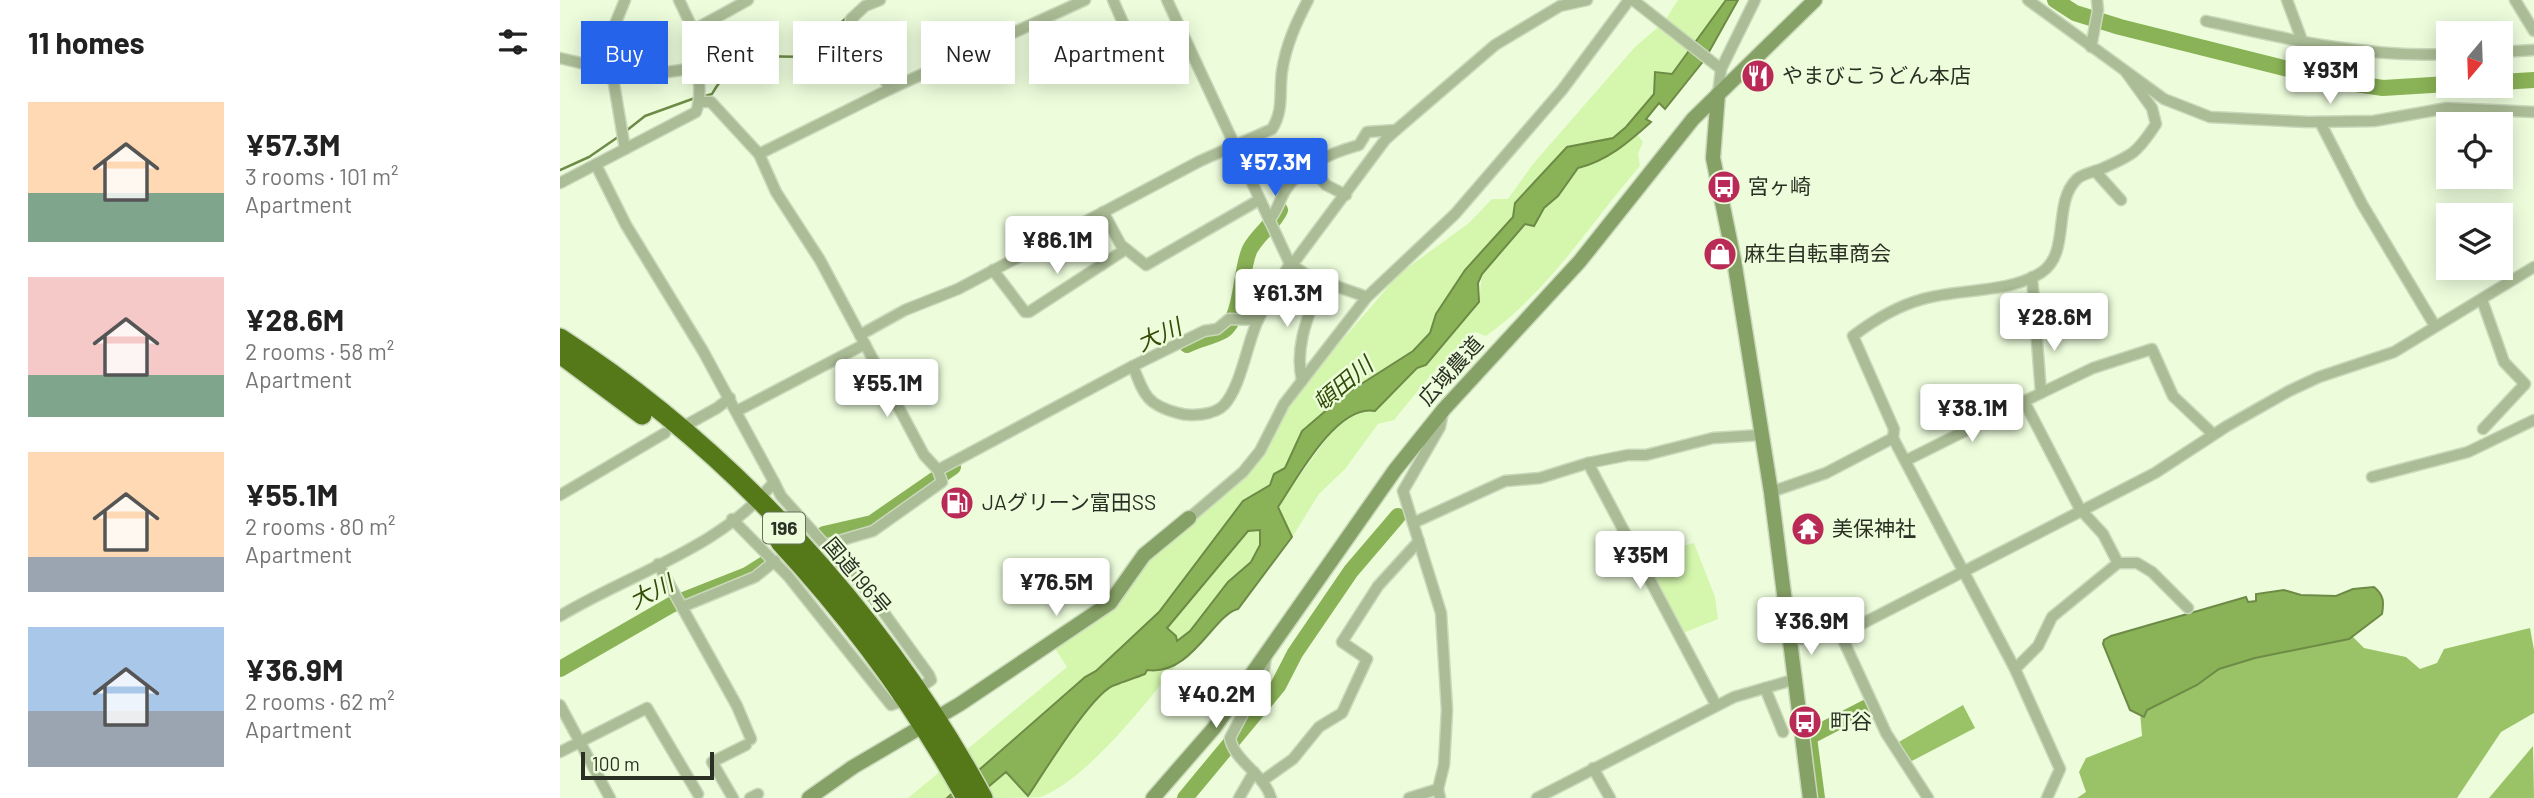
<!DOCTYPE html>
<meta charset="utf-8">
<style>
body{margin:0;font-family:Barlow,"Noto Sans JP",sans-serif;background:#f6f6f6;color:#222;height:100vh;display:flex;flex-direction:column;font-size:26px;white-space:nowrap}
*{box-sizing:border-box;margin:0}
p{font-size:23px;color:#767676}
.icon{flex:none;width:38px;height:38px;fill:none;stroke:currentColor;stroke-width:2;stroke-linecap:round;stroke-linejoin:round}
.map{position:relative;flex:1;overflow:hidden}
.drawer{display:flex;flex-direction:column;background:#fff;width:560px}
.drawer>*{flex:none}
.top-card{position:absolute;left:21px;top:21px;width:665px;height:63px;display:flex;gap:14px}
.needle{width:46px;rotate:199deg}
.fabs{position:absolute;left:1876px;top:21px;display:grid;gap:14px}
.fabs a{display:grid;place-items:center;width:77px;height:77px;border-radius:0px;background:#fff;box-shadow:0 4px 18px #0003;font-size:35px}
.scale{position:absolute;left:21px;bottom:18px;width:133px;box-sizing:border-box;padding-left:7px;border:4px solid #2a3023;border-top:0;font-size:19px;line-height:24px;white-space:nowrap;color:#2a3023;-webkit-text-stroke:5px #edfddc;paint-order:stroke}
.price{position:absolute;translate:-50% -60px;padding:0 16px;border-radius:7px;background:#fff;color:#222;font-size:23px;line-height:46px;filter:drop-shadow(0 2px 4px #0008)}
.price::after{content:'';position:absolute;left:50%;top:42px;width:21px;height:16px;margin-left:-10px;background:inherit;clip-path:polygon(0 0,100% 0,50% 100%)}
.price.on{background:#2563eb;color:#fff}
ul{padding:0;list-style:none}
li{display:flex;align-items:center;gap:21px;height:175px;padding:0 28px}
li span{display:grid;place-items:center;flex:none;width:196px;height:140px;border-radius:0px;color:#555}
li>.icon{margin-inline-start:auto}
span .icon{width:84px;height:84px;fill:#fffc;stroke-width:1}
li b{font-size:30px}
h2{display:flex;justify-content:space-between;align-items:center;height:84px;padding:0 28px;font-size:30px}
.chip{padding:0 24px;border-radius:0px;background:#fff;box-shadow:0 4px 18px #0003;font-size:24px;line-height:63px}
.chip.on{background:#2563eb;color:#fff}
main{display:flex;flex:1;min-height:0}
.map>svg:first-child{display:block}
</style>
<main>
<section class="drawer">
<h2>11 homes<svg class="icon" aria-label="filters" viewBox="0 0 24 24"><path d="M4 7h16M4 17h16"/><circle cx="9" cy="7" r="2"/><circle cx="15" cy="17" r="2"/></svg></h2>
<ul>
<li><span style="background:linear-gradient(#ffd9b3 65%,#7fa58c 0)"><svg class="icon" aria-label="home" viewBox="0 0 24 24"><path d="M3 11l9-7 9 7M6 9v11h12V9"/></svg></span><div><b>¥57.3M</b><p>3 rooms · 101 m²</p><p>Apartment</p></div></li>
<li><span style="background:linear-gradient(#f6c9c9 70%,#7fa58c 0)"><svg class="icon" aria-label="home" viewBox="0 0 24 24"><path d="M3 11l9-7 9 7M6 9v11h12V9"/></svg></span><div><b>¥28.6M</b><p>2 rooms · 58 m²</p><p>Apartment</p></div></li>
<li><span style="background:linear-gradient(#ffd9b3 75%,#9aa5b1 0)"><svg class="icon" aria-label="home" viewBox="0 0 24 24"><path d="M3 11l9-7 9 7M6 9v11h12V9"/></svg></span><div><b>¥55.1M</b><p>2 rooms · 80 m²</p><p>Apartment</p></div></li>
<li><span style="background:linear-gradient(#a9c7e8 60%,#9aa5b1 0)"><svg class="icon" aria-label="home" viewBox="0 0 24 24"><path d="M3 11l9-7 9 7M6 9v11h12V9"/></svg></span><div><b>¥36.9M</b><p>2 rooms · 62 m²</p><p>Apartment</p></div></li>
</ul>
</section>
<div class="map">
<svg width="1974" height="798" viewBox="0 0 1974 798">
<rect width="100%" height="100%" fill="#edfddc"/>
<g fill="#d4f7ad">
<path d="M1118 0H1166L1111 74 1066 127 953 217 905 270 876 314 870 333 853 351 784 395 742 431 725 468 714 474 710 485 683 501 599 612 536 671 525 677 387 798H348L507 667 494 647 588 558 673 488 698 462 727 407 742 387 839 274 909 223 932 199H948L973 164 1075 47 1104 22Z"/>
<path d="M1077 134 1083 142 1078 154 1080 166C1028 226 991 289 926 336L915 332 870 376 834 420 818 424 785 469 759 494 731 539 717 507 772 431 793 413 848 378 857 368 866 365 919 302 922 274 962 227 970 223 974 226 984 208 998 196 1018 168C1040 163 1061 150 1077 134Z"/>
<path d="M701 530 700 545 691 562 668 582 630 632 617 641 616 636 607 629 688 531Z"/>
<path d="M1134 543 1155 597 1158 619 1123 633 1083 557Z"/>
<path d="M622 658C592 696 526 782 480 797 462 798 434 798 415 798L446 772 469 796C483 774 533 691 555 684 565 681 575 678 585 674L587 670H598Z"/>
</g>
<g fill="#9ac367">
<path d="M1784 628 1804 648 1846 657 1860 669 1877 663 1884 649 1970 628 1974 650V713L1941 732 1897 798H1517L1526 792 1519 772 1526 758 1582 736 1579 698 1657 658Z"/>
<path d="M1403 705 1415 728 1348 763 1337 743Z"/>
<path d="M1973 746 1974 798H1929Z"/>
</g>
<g fill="#8ab256" stroke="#6d8b47" stroke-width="2" fill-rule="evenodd">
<path d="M1166 0H1178L1145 59 1105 109 1099 103 1086 119 1091 122C1069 142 1047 161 1018 168L998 196 984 208 974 226 965 224 922 274 918 283 919 302 866 365 857 368 815 411C777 403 736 480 718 507L732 537 678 609C653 615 632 676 587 670L585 674C575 678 565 681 555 685 533 691 483 774 468 796L446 772 415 798H387L525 677 536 671 599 612 683 501 710 485 714 474 725 468 742 431 784 395 853 351 870 333 876 314 905 270 953 217 955 203 1007 147 1053 138 1066 127 1094 94 1095 72 1112 74ZM700 530V545L691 562 668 582 630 631 617 641 616 636 607 628 688 531Z"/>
<path d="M1814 587C1824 595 1824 602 1822 614L1789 639 1695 658 1659 669 1637 685 1587 710 1584 717 1570 710 1543 644 1544 640 1551 636 1686 597 1688 602 1696 601V594L1724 590 1741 595 1776 596 1793 589Z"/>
</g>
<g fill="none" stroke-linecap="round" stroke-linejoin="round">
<g stroke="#6d8b47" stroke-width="2.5">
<path d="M142 97 152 94C175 53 200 56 243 57L306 0"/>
<path d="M66 131 85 116 135 98"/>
<path d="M0 170 29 157 58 137"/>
</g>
<g stroke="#8ab256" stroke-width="16">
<path d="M1495 0 1515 13 1560 27 1776 81 1823 88 1888 84"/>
<path d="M1941 82 1974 80"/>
<path d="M627 345C638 339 653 337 663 331 683 318 680 269 690 249 698 234 713 225 720 210"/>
<path d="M264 534 312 523 393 467"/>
<path d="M0 669 111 605 187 575 206 563"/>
<path d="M625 798 718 686 735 653 791 571 838 516"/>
<path d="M1257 798 1249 737 1305 708"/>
</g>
<defs>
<g id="street">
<path d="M65 0 51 34V66L65 149"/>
<path d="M119 0 136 36"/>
<path d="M320 0 305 6 291 19 330 89"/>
<path d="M553 0 564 25"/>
<path d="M607 0 730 264 750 277 807 297"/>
<path d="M1073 0 1161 69"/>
<path d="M1468 0 1604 99 1650 117 1748 122 1814 121 1887 108 1974 112"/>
<path d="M1727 0 1743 43"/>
<path d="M1955 0 1974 31"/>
<path d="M1646 21C1726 39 1806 58 1888 54"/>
<path d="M1531 47 1538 10 1537 0"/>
<path d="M1941 52 1974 50"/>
<path d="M0 58 38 67 80 63 93 74 136 68"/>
<path d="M1158 94 1161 69 1195 0"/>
<path d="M140 102H151L199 154 216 192 260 260 364 455 378 470 382 482 313 531 265 545 221 496 214 482"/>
<path d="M1760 122 1802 204 1875 326"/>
<path d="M199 154 330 89 525 0"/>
<path d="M750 166 766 185 786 195"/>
<path d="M1535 171 1561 200"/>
<path d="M0 183 136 112C146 85 130 55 139 27L188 0"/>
<path d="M543 212 561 245 586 265 699 200"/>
<path d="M709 220C717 212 719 201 725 191 741 165 771 153 799 145L807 132 836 130"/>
<path d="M732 265 825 140 836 130 935 45 1000 6 1027 0"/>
<path d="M433 270 465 312H469L566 249"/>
<path d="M1922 300 1944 362 1965 384 1923 429"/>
<path d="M300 335 345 310 398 289 640 161 712 129C724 110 719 92 722 71 726 45 736 23 748 0"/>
<path d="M573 366C584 395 587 405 618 413 630 417 655 415 664 405 681 387 687 343 698 320 707 301 719 282 730 264"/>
<path d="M742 381C734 345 749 315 761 282"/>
<path d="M1481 393 1533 368 1592 349 1613 396 1653 434"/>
<path d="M1464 401 1520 509 1543 534 1558 563"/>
<path d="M177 411 305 344"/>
<path d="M119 429 157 408 170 398"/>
<path d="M1347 460 1481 393 1472 277"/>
<path d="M1028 463 1156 705"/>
<path d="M378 470 573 366 644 331 657 329 669 319 698 320"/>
<path d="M1812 477 1908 452 1974 420"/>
<path d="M1211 492 1266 473 1333 438"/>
<path d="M0 495 105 433"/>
<path d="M629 518 683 472 700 451 724 404 807 297 895 214 1002 90 1069 0"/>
<path d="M172 519 228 576 331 705 337 703"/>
<path d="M853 523 945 481 980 478 1028 463 1068 455H1086L1153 438 1202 435"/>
<path d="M265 545 314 599 369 675 371 680 364 685"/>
<path d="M98 564 177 706 191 739"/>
<path d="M122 607 195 577 215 561"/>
<path d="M0 616C71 573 161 548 214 482L143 351 66 225 36 165"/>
<path d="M1280 633 1326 733 1368 798"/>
<path d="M1231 640 1286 632 1595 473 1667 426 1729 391 1759 377 1834 352 1974 267"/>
<path d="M706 657 703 676 670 738C674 761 705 775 711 798"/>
<path d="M1455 669 1478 646 1492 617 1558 563H1577L1592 572 1628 608"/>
<path d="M1205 688 1223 732"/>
<path d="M0 705 50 798"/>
<path d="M0 752 87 708 138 794"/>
<path d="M1033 768 1050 798"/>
<path d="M702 781 733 759 759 727 782 713 807 659 782 642 818 586 859 541"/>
<path d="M173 798 152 762 186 745"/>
<path d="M190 798 198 794"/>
<path d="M679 798 694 772"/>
<path d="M849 798 878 789"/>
<path d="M880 798 878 789 884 765 887 710 881 613 843 491 880 427 883 412"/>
<path d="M977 798 1174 697 1236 679"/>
<path d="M1487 798 1500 769 1455 669 1333 438 1334 429 1293 336C1314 320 1337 306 1363 299 1401 288 1448 294 1482 272 1511 252 1492 203 1517 179 1522 174 1533 172 1541 169 1573 155 1577 153 1596 124L1592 108 1566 72"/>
</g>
<g id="secondary">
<path d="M1158 94 1153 158 1174 260 1211 492 1250 798"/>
<path d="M249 798 293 767 400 704 550 603 584 555 629 518"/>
<path d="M593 798 654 728 835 470 884 409 1020 261 1133 119 1255 0"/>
</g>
<g id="highway">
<path d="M0 338C172 449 326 618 423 798"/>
<path d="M0 354 82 415"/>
<path d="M220 542C292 620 355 705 406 798"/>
</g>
</defs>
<use href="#street" stroke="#cad8bb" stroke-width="13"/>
<use href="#secondary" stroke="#cad8bb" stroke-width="17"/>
<use href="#highway" stroke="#cad8bb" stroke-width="22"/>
<use href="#street" stroke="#abbd96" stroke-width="10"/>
<use href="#secondary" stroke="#86a166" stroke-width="14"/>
<use href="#highway" stroke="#557918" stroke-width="19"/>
</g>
<defs>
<symbol id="restaurant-disc" viewBox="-11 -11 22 22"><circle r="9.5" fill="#ba2a57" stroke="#edfddc"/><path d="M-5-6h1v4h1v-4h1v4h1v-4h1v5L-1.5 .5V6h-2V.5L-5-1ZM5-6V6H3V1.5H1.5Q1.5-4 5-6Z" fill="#fff"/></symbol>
<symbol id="bus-disc" viewBox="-11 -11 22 22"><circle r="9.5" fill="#ba2a57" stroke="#edfddc"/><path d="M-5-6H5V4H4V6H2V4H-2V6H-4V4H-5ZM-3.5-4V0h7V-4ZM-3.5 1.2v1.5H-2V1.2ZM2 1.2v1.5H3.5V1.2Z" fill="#fff"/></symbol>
<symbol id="shop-disc" viewBox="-11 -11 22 22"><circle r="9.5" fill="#ba2a57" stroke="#edfddc"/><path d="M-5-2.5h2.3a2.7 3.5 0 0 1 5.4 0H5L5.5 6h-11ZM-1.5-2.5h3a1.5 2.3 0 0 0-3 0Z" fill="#fff"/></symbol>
<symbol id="fuel-disc" viewBox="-11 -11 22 22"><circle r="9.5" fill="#ba2a57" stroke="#edfddc"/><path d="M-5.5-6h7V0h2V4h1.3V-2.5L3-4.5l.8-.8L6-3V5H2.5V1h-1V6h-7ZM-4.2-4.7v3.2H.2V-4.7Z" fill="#fff"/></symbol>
<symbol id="temple-disc" viewBox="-11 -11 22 22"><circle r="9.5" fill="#ba2a57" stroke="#edfddc"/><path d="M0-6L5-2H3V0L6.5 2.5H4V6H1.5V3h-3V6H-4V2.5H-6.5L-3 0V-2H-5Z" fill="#fff"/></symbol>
</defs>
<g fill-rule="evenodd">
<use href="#restaurant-disc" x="1179" y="57" width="38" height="38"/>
<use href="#bus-disc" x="1145" y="168" width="38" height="38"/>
<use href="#shop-disc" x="1141" y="235" width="38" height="38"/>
<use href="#fuel-disc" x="378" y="484" width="38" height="38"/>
<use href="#temple-disc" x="1229" y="510" width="38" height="38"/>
<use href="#bus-disc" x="1226" y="703" width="38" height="38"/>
</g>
<g text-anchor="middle" stroke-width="5" stroke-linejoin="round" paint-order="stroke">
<rect fill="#edfddc" stroke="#646e5a" stroke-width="2" x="203" y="512.5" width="42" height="31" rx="5"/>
<g font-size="19" font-weight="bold" fill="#2a3023">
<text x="224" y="535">196</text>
</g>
<g font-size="21" fill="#2a3023" stroke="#edfddc" text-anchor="start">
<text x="1222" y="83">やまびこうどん本店</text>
<text x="1188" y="194">宮ヶ崎</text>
<text x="1184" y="261">麻生自転車商会</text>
<text x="422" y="510">JAグリーン富田SS</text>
<text x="1272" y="536">美保神社</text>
<text x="1270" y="729">町谷</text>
</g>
<g font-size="21" fill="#2a3023" stroke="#edfddc">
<text transform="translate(891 371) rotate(-48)" y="7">広域農道</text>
<text transform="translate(297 576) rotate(50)" y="7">国道196号</text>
</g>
<g font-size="23" font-style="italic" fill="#344d09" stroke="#edfddc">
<text transform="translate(599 335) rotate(-24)" y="8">大川</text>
<text transform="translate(783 384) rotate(-40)" y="8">頓田川</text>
<text transform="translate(91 592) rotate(-27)" y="8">大川</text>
</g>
</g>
</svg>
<div class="fabs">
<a><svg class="needle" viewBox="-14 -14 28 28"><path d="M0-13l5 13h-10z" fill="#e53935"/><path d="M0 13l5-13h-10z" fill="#767676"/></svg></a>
<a><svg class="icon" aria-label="locate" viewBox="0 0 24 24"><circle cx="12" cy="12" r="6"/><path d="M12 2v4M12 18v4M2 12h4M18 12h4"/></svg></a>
<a><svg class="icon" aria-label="layers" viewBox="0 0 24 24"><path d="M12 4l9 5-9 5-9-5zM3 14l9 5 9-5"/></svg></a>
</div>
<div class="scale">100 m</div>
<b class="price" style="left:1770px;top:106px">¥93M</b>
<b class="price on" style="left:715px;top:198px">¥57.3M</b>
<b class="price" style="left:497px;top:276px">¥86.1M</b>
<b class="price" style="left:727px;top:329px">¥61.3M</b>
<b class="price" style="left:1494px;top:353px">¥28.6M</b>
<b class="price" style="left:327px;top:419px">¥55.1M</b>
<b class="price" style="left:1412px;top:444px">¥38.1M</b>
<b class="price" style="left:1080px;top:591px">¥35M</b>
<b class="price" style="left:496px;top:618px">¥76.5M</b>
<b class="price" style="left:1251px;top:657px">¥36.9M</b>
<b class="price" style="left:656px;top:730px">¥40.2M</b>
<div class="top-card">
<a class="chip on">Buy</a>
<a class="chip">Rent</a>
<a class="chip">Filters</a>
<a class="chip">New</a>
<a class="chip">Apartment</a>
</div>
</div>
</main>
